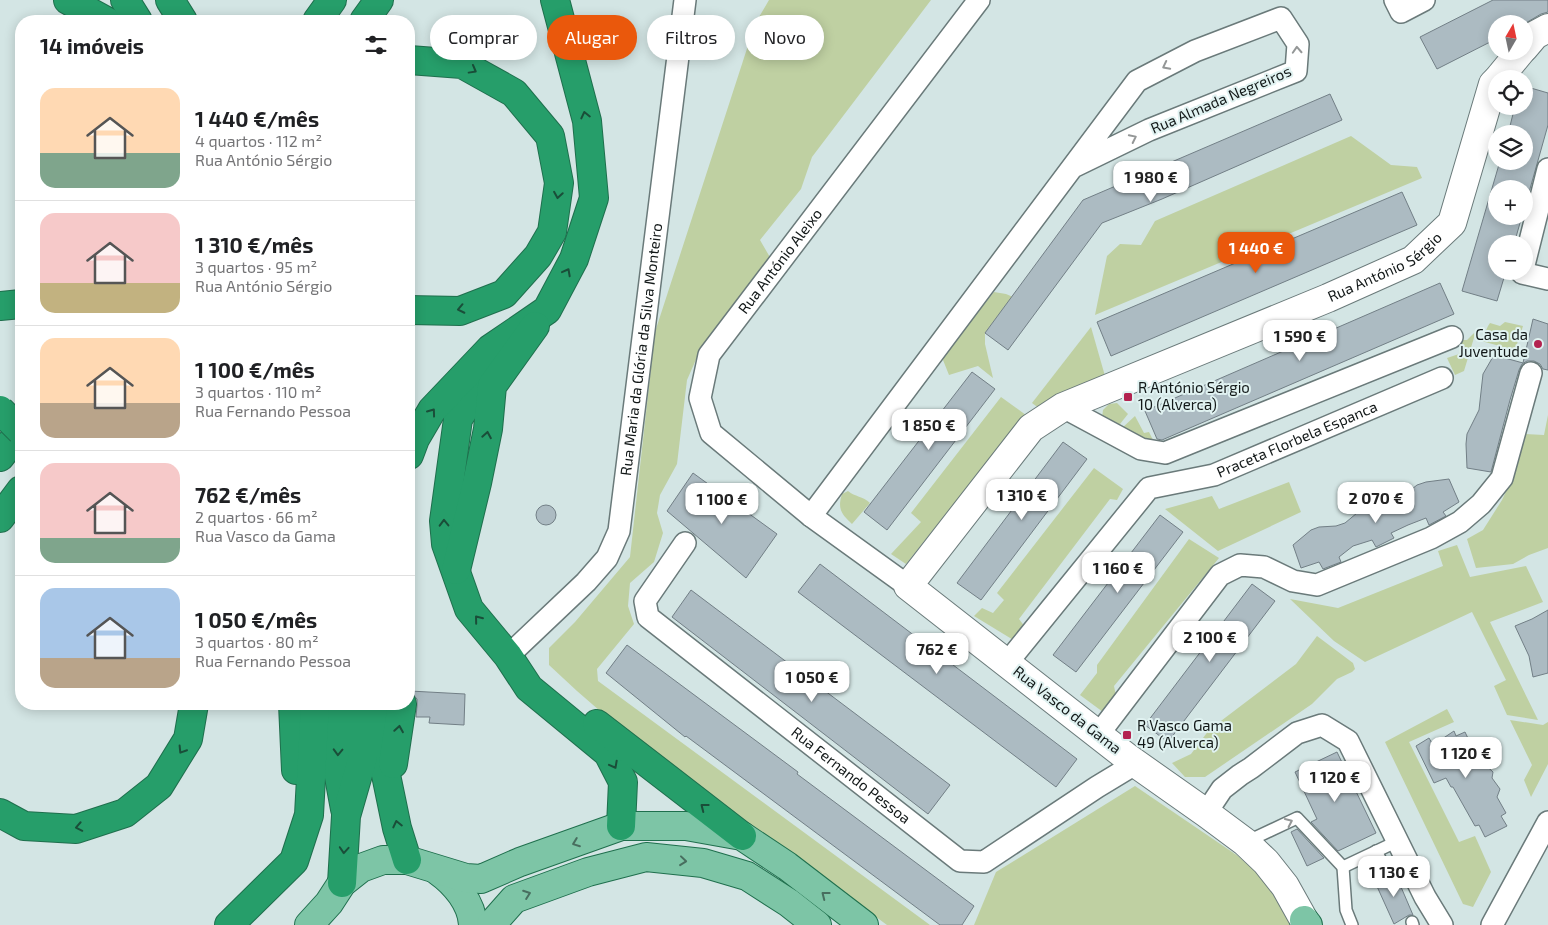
<!DOCTYPE html>
<html lang="pt">
<meta charset="utf-8">
<style>
body{margin:0;font-family:"Exo 2",sans-serif;background:#f6f6f6;color:#202124;height:100vh;display:flex;flex-direction:column;font-size:19px;white-space:nowrap}
*{box-sizing:border-box;margin:0}
p{font-size:16px;color:#757577}
.icon{flex:none;width:28px;height:28px;fill:none;stroke:currentColor;stroke-width:2;stroke-linecap:round;stroke-linejoin:round}
.map{position:relative;flex:1;overflow:hidden}
.side{position:absolute;left:15px;top:15px;width:400px;height:695px;display:flex;flex-direction:column;background:#fff;border-radius:20px;box-shadow:0 2px 12px #0003}
.side>*{flex:none}
.top-card{position:absolute;left:430px;top:15px;width:475px;height:45px;display:flex;gap:10px}
.needle{width:32px;rotate:9deg}
.buttons{position:absolute;left:1488px;top:15px;display:grid;gap:10px}
.buttons a{display:grid;place-items:center;width:45px;height:45px;border-radius:50%;background:#fff;box-shadow:0 2px 12px #0003;font-size:25px}
.price{position:absolute;translate:-50% -42px;padding:0 11px;border-radius:10px;background:#fff;color:#222;font-size:16px;line-height:32px;filter:drop-shadow(0 1px 2px #0008)}
.price::after{content:'';position:absolute;left:50%;top:30px;width:15px;height:11px;margin-left:-8px;background:inherit;clip-path:polygon(0 0,100% 0,50% 100%)}
.price.active{background:#ea580c;color:#fff}
ul{padding:0;list-style:none}
li{display:flex;align-items:center;gap:15px;height:125px;padding:0 25px}
li+li{border-top:1px solid #e0e0e0}
li span{display:grid;place-items:center;flex:none;width:140px;height:100px;border-radius:15px;color:#555}
li>.icon{margin-inline-start:auto}
span .icon{width:60px;height:60px;fill:#fffc;stroke-width:1}
li b{font-size:21px}
h2{display:flex;justify-content:space-between;align-items:center;height:60px;padding:0 25px;font-size:21px}
.chip{padding:0 18px;border-radius:22px;background:#fff;box-shadow:0 2px 12px #0003;font-size:18px;line-height:45px}
.chip.active{background:#ea580c;color:#fff}
.map>svg:first-child{display:block}
</style>
<div class="map">
<svg width="1548" height="925" viewBox="0 0 1548 925">
<rect width="100%" height="100%" fill="#d3e5e4"/>
<g fill="#bfd0a2">
<path d="M769 0H931L812 157 801 189 760 240 771 259 698 355 687 380 677 464 660 495 657 513 663 533 654 562 630 583 628 606 634 624 597 669 598 681 930 925H887L615 724 577 691 549 665V648L575 622 630 557 655 332 755 24Z"/>
<path d="M1351 136 1391 165 1417 167 1422 178 1095 315 1107 256 1120 244 1141 245 1155 221Z"/>
<path d="M994 292 1006 294 1013 297 985 333V344L993 378 978 366 949 375 943 360 945 353Z"/>
<path d="M1505 322 1523 326 1515 350 1481 341 1488 326 1490 323 1500 326Z"/>
<path d="M1091 327 1105 376 1040 409 1032 403Z"/>
<path d="M1476 331 1464 371 1455 375 1447 358 1459 354 1461 340H1467Z"/>
<path d="M1001 397 1030 418 1007 437 906 564 891 554 921 522 911 513Z"/>
<path d="M1117 403 1128 414 1116 429 1102 418 1103 410 1109 404Z"/>
<path d="M1548 415V548L1529 555 1513 564 1476 568 1467 539 1483 530 1502 500 1514 475 1525 434 1544 435Z"/>
<path d="M1135 416 1144 433 1149 432 1154 442 1150 444 1121 429Z"/>
<path d="M1094 468 1123 489 1117 500 1110 499 1019 619 1025 627 1015 641 974 616 982 608 993 613 1004 600 997 593Z"/>
<path d="M1289 482 1301 512 1218 551 1165 509 1212 496 1219 509Z"/>
<path d="M848 491C855 497 863 496 870 503L852 524C842 514 837 510 842 494Z"/>
<path d="M1189 539 1219 558 1114 686 1116 696 1103 712 1080 695 1097 673V665Z"/>
<path d="M1457 545 1470 577 1526 566 1543 602 1490 622 1538 720 1507 715 1494 686 1506 680 1472 612 1365 662 1334 641 1290 599 1338 608 1443 566 1438 551Z"/>
<path d="M1317 636 1353 663 1355 669 1352 672 1337 679 1312 704 1205 777H1185L1172 763 1191 754 1209 730 1296 664Z"/>
<path d="M1447 709 1454 722 1409 742 1459 842 1475 836 1491 872 1473 907 1463 904 1385 742Z"/>
<path d="M1510 720 1543 725 1548 722V764L1531 797 1524 780 1532 765Z"/>
<path d="M1135 786 1238 856 1267 882 1280 901 1290 925H974L996 872Z"/>
</g>
<g fill="#acbbc2" stroke="#727f86">
<path d="M1493 0H1548V12L1541 14 1524 24H1496V39L1437 69 1420 37Z"/>
<path d="M1524 86 1548 93V125L1524 210V189H1496V216H1522L1514 244H1496V271H1506L1497 301 1462 291 1500 161H1524V134H1508L1515 106H1524Z"/>
<path d="M1330 94 1342 120 1162 199 1102 223 1008 350 985 333 1083 200Z"/>
<path d="M1402 192 1417 225 1111 356 1097 322Z"/>
<path d="M1440 283 1454 314 1162 440 1157 439 1145 411Z"/>
<path d="M1533 319 1548 324V370L1543 369 1540 364 1534 361H1527L1522 364 1519 370 1510 400 1491 472 1467 468 1466 444 1467 434 1479 410 1483 374 1494 355 1523 363Z"/>
<path d="M972 372 995 389 887 530 864 512Z"/>
<path d="M1063 442 1087 459 981 600 957 583Z"/>
<path d="M693 473 777 534 746 578 667 511Z"/>
<path d="M1449 479 1459 502 1443 512 1446 516 1429 525 1426 518 1408 525 1391 533 1394 538 1376 547 1372 540 1353 546 1339 557 1341 562 1323 569 1319 562 1301 568 1293 545 1311 530 1319 527 1336 526 1345 523 1363 508 1373 504 1397 501 1417 485 1426 482Z"/>
<circle cx="546" cy="515" r="10"/>
<path d="M1160 515 1183 532 1076 672 1053 655Z"/>
<path d="M820 564 1077 759 1056 787 798 592Z"/>
<path d="M1252 584 1275 601 1168 742 1145 725Z"/>
<path d="M691 590 950 785 928 814 672 617Z"/>
<path d="M1548 610V673L1533 677 1529 656 1515 626 1532 619Z"/>
<path d="M627 645 798 772 797 774 974 906 962 925H940L686 736 685 737 606 673Z"/>
<path d="M410 691 465 694 464 725 429 723 430 717H416L417 706V699Z"/>
<path d="M1454 731 1456 736 1465 732 1474 751 1486 750 1480 760 1493 772 1492 778 1500 789 1497 797 1506 813 1501 816 1507 826 1485 837 1479 825 1475 826 1453 787H1451L1446 778 1434 783 1416 746 1429 738 1433 745Z"/>
<path d="M1337 752 1376 833 1338 851 1311 822 1317 819 1295 772Z"/>
<path d="M1297 829 1324 858 1307 866 1291 832Z"/>
<path d="M1395 873 1413 915H1409L1394 924 1375 882 1383 878 1390 879Z"/>
</g>
<g fill="none" stroke-linecap="round" stroke-linejoin="round">
<defs>
<g id="lane">
<path d="M1246 842 1297 818 1343 867 1398 841"/>
<path d="M1376 851 1387 872"/>
<path d="M1343 867 1346 910 1352 925"/>
<path d="M1412 922 1413 925"/>
</g>
<g id="street">
<path d="M1395 0 1401 12 1424 0"/>
<path d="M1524 265 1548 169"/>
<path d="M1522 271V273L1548 279"/>
<path d="M1063 407 1141 449 1165 453 1452 337"/>
<path d="M811 516 1137 81 1195 51 1281 18 1298 44 1296 71 1149 130 1073 167"/>
<path id="s1" d="M685 543 645 601 648 617 960 861 984 862 1097 787 1135 764"/>
<path id="s2" d="M908 586 811 516 711 433 700 398 709 355 979 0"/>
<path id="s3" d="M508 656 586 582 607 558 619 531 685 0"/>
<path id="s4" d="M1007 663 1149 488 1214 475 1442 378"/>
<path d="M1098 735 1220 575 1240 565 1264 567 1293 581 1317 585 1431 538 1460 522 1481 504 1502 478 1531 373"/>
<path d="M1206 813 1222 789 1240 775 1251 768 1297 733 1322 725 1348 741 1425 897 1442 925"/>
<path d="M1492 925 1548 822"/>
</g>
<g id="secondary">
<path d="M1524 48 1535 35 1548 28"/>
<path d="M1498 79 1521 51"/>
<path id="s5" d="M1304 920 1285 886 1266 862 1245 842 1206 813 1128 758 908 586 1031 428 1063 407 1328 298 1413 260 1452 223 1493 84 1496 81"/>
</g>
<g id="primary">
<path d="M438 871C455 883 472 903 473 925"/>
<path d="M1304 920 1308 925"/>
<path d="M309 925 329 903 342 883 361 868 383 860H407L466 878 481 879 520 862 621 826H686L742 836 787 866 864 925"/>
<path d="M491 925 514 899 588 872 646 857 703 863 747 876 789 903 817 925"/>
</g>
<g id="highway">
<path d="M68 0 106 21"/>
<path d="M125 0 138 21"/>
<path d="M170 0 183 21"/>
<path d="M317 21 332 0"/>
<path d="M364 21 379 0"/>
<path d="M409 60 462 64 514 93 550 136 559 183 552 232 538 256 504 294 460 311 409 310"/>
<path d="M0 306 21 304"/>
<path d="M492 386 474 394 458 419 444 521 446 544 469 609 508 656 529 688 608 753 623 782 621 826"/>
<path d="M409 455 415 439 432 410 490 349 547 310 574 259 594 198 587 121 555 0"/>
<path d="M0 457 21 430"/>
<path d="M0 518 21 490"/>
<path d="M456 570 477 483 488 429 492 386 535 326"/>
<path d="M293 704 296 770"/>
<path d="M340 704 337 766 345 809"/>
<path d="M380 714 379 741 397 828 407 860"/>
<path d="M597 724 742 836"/>
<path d="M393 764 402 704"/>
<path d="M0 813 24 826 76 829 125 813 159 786 188 739 194 704"/>
<path d="M342 883 346 816 363 757V704"/>
<path d="M229 925 294 861 309 815 315 704"/>
</g>
</defs>
<use href="#lane" stroke="#6a7a7a" stroke-width="14"/>
<use href="#street" stroke="#6a7a7a" stroke-width="24"/>
<use href="#secondary" stroke="#6a7a7a" stroke-width="30"/>
<use href="#primary" stroke="#1f6f4d" stroke-width="30"/>
<use href="#highway" stroke="#1f6f4d" stroke-width="30"/>
<use href="#lane" stroke="#fff" stroke-width="11"/>
<use href="#street" stroke="#fff" stroke-width="21"/>
<use href="#secondary" stroke="#fff" stroke-width="28"/>
<use href="#primary" stroke="#7dc5a6" stroke-width="28"/>
<use href="#highway" stroke="#269e6a" stroke-width="28"/>
<defs>
<path id="highway-bridge" d="M0 410 21 431"/>
</defs>
<use href="#highway-bridge" stroke="#1f6f4d" stroke-width="30" stroke-linecap="butt"/>
<use href="#highway-bridge" stroke="#269e6a" stroke-width="28"/>
</g>
<defs><path id="oneway-chevron" d="M-2-3.5L2.5 0L-2 3.5" fill="none" stroke-width="1.6" stroke-linecap="round" stroke-linejoin="round" transform="scale(1.25)"/></defs>
<g stroke="#949797">
<use href="#oneway-chevron" transform="translate(1297 50) rotate(-93)"/>
<use href="#oneway-chevron" transform="translate(1166 66) rotate(153)"/>
<use href="#oneway-chevron" transform="translate(1133 138) rotate(-26)"/>
<use href="#oneway-chevron" transform="translate(1289 822) rotate(-25)"/>
</g>
<g stroke="#1a4e39">
<use href="#oneway-chevron" transform="translate(473 70) rotate(29)"/>
<use href="#oneway-chevron" transform="translate(585 115) rotate(-103)"/>
<use href="#oneway-chevron" transform="translate(558 195) rotate(99)"/>
<use href="#oneway-chevron" transform="translate(567 272) rotate(-62)"/>
<use href="#oneway-chevron" transform="translate(461 309) rotate(168)"/>
<use href="#oneway-chevron" transform="translate(432 412) rotate(-54)"/>
<use href="#oneway-chevron" transform="translate(487 435) rotate(-80)"/>
<use href="#oneway-chevron" transform="translate(444 523) rotate(-91)"/>
<use href="#oneway-chevron" transform="translate(478 619) rotate(-129)"/>
<use href="#oneway-chevron" transform="translate(399 729) rotate(-81)"/>
<use href="#oneway-chevron" transform="translate(182 750) rotate(122)"/>
<use href="#oneway-chevron" transform="translate(338 752) rotate(92)"/>
<use href="#oneway-chevron" transform="translate(614 765) rotate(62)"/>
<use href="#oneway-chevron" transform="translate(704 807) rotate(-142)"/>
<use href="#oneway-chevron" transform="translate(397 824) rotate(-103)"/>
<use href="#oneway-chevron" transform="translate(79 827) rotate(169)"/>
<use href="#oneway-chevron" transform="translate(344 850) rotate(94)"/>
</g>
<g stroke="#486e5f">
<use href="#oneway-chevron" transform="translate(576 843) rotate(159)"/>
<use href="#oneway-chevron" transform="translate(683 861) rotate(6)"/>
<use href="#oneway-chevron" transform="translate(527 894) rotate(-20)"/>
<use href="#oneway-chevron" transform="translate(825 895) rotate(-142)"/>
</g>
<g fill="#b32350" stroke="#e0f2f1" stroke-width="2">
<circle cx="1538" cy="344" r="5"/>
<rect x="1123" y="392" width="10" height="10" rx="2.5"/>
<rect x="1122" y="730" width="10" height="10" rx="2.5"/>
</g>
<g text-anchor="middle" stroke-width="4" stroke-linejoin="round" paint-order="stroke">
<g font-size="15" fill="#121818" stroke="#e0f2f1">
<text transform="translate(1221 100) rotate(-23)" y="5">Rua Almada Negreiros</text>
<text dy="5" stroke="none"><textPath href="#s2" startOffset="448">Rua António Aleixo</textPath></text>
<text dy="5" stroke="none"><textPath href="#s5" startOffset="1112">Rua António Sérgio</textPath></text>
<text dy="5" stroke="none"><textPath href="#s3" startOffset="352">Rua Maria da Glória da Silva Monteiro</textPath></text>
<text dy="5" stroke="none"><textPath href="#s4" startOffset="382">Praceta Florbela Espanca</textPath></text>
<text transform="translate(1067 710) rotate(38)" y="5">Rua Vasco da Gama</text>
<text dy="5" stroke="none"><textPath href="#s1" startOffset="344">Rua Fernando Pessoa</textPath></text>
</g>
<g font-size="15" fill="#121818" stroke="#e0f2f1" text-anchor="start">
<text x="1528" y="340" text-anchor="end">Casa da<tspan x="1528" dy="17">Juventude</tspan></text>
<text x="1138" y="393">R António Sérgio<tspan x="1138" dy="17">10 (Alverca)</tspan></text>
<text x="1137" y="731">R Vasco Gama<tspan x="1137" dy="17">49 (Alverca)</tspan></text>
</g>
</g>
</svg>
<div class="buttons">
<a><svg class="needle" viewBox="-14 -14 28 28"><path d="M0-13l5 13h-10z" fill="#e53935"/><path d="M0 13l5-13h-10z" fill="#757577"/></svg></a>
<a><svg class="icon" aria-label="locate" viewBox="0 0 24 24"><circle cx="12" cy="12" r="6"/><path d="M12 2v4M12 18v4M2 12h4M18 12h4"/></svg></a>
<a><svg class="icon" aria-label="layers" viewBox="0 0 24 24"><path d="M12 4l9 5-9 5-9-5zM3 14l9 5 9-5"/></svg></a>
<a>+</a>
<a>−</a>
</div>
<b class="price" style="left:1151px;top:203px">1 980 €</b>
<b class="price active" style="left:1256px;top:274px">1 440 €</b>
<b class="price" style="left:1300px;top:362px">1 590 €</b>
<b class="price" style="left:929px;top:451px">1 850 €</b>
<b class="price" style="left:1022px;top:521px">1 310 €</b>
<b class="price" style="left:1376px;top:524px">2 070 €</b>
<b class="price" style="left:722px;top:525px">1 100 €</b>
<b class="price" style="left:1118px;top:594px">1 160 €</b>
<b class="price" style="left:1210px;top:663px">2 100 €</b>
<b class="price" style="left:937px;top:675px">762 €</b>
<b class="price" style="left:812px;top:703px">1 050 €</b>
<b class="price" style="left:1466px;top:779px">1 120 €</b>
<b class="price" style="left:1335px;top:803px">1 120 €</b>
<b class="price" style="left:1394px;top:898px">1 130 €</b>
<div class="top-card">
<a class="chip">Comprar</a>
<a class="chip active">Alugar</a>
<a class="chip">Filtros</a>
<a class="chip">Novo</a>
</div>
<section class="side">
<h2>14 imóveis<svg class="icon" aria-label="filters" viewBox="0 0 24 24"><path d="M4 7h16M4 17h16"/><circle cx="9" cy="7" r="2"/><circle cx="15" cy="17" r="2"/></svg></h2>
<ul>
<li><span style="background:linear-gradient(#ffd9b3 65%,#7fa58c 0)"><svg class="icon" aria-label="home" viewBox="0 0 24 24"><path d="M3 11l9-7 9 7M6 9v11h12V9"/></svg></span><div><b>1 440 €/mês</b><p>4 quartos · 112 m²</p><p>Rua António Sérgio</p></div></li>
<li><span style="background:linear-gradient(#f6c9c9 70%,#c2b280 0)"><svg class="icon" aria-label="home" viewBox="0 0 24 24"><path d="M3 11l9-7 9 7M6 9v11h12V9"/></svg></span><div><b>1 310 €/mês</b><p>3 quartos · 95 m²</p><p>Rua António Sérgio</p></div></li>
<li><span style="background:linear-gradient(#ffd9b3 65%,#b9a48a 0)"><svg class="icon" aria-label="home" viewBox="0 0 24 24"><path d="M3 11l9-7 9 7M6 9v11h12V9"/></svg></span><div><b>1 100 €/mês</b><p>3 quartos · 110 m²</p><p>Rua Fernando Pessoa</p></div></li>
<li><span style="background:linear-gradient(#f6c9c9 75%,#7fa58c 0)"><svg class="icon" aria-label="home" viewBox="0 0 24 24"><path d="M3 11l9-7 9 7M6 9v11h12V9"/></svg></span><div><b>762 €/mês</b><p>2 quartos · 66 m²</p><p>Rua Vasco da Gama</p></div></li>
<li><span style="background:linear-gradient(#a9c7e8 70%,#b9a48a 0)"><svg class="icon" aria-label="home" viewBox="0 0 24 24"><path d="M3 11l9-7 9 7M6 9v11h12V9"/></svg></span><div><b>1 050 €/mês</b><p>3 quartos · 80 m²</p><p>Rua Fernando Pessoa</p></div></li>
</ul>
</section>
</div>
